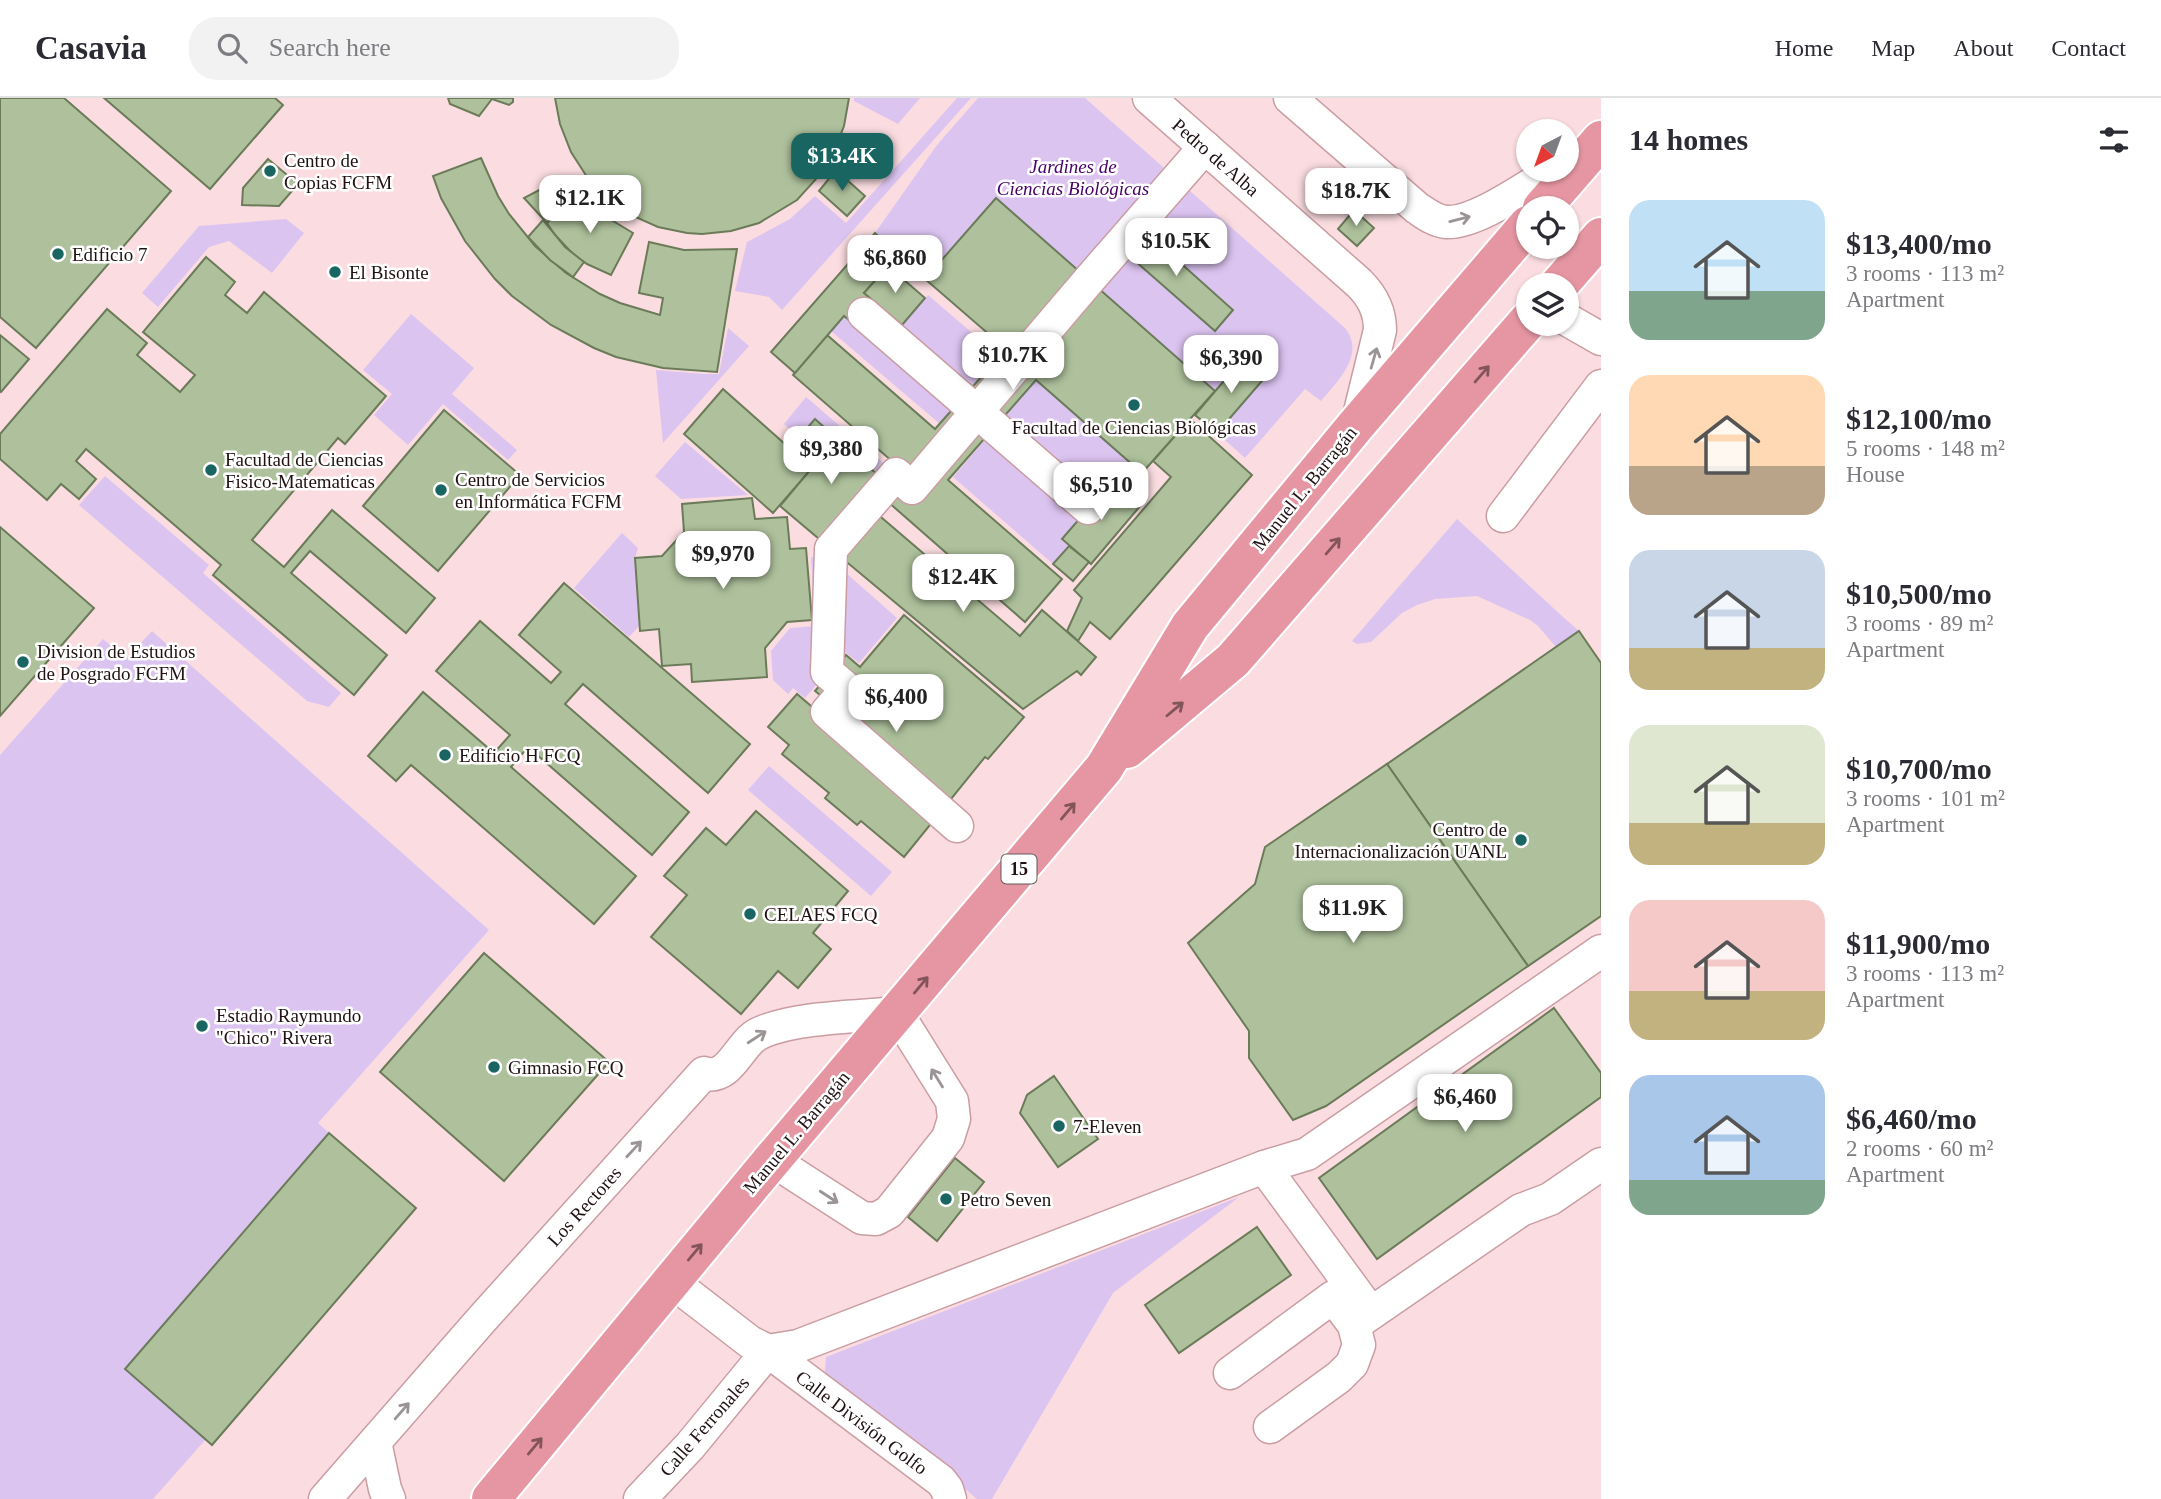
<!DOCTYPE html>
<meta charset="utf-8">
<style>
body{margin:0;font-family:Georgia,serif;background:#f2f2f3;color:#2b2b33;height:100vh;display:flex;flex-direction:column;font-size:26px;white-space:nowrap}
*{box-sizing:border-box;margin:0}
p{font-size:23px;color:#7c7c81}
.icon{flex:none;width:38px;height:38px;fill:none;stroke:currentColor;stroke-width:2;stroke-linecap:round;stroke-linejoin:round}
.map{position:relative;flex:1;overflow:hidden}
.sheet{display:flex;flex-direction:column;background:#fff;width:560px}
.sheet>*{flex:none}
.needle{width:46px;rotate:221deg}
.buttons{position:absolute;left:1516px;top:21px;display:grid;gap:14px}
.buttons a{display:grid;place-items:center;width:63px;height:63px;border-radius:50%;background:#fff;box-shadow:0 2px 5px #0004;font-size:35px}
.price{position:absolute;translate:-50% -60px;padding:0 16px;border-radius:14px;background:#fff;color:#222;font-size:23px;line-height:46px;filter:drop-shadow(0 2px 4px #0008)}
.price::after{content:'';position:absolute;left:50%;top:42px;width:21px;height:16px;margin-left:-10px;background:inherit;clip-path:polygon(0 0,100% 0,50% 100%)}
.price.active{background:#186561;color:#fff}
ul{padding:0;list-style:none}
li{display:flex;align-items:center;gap:21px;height:175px;padding:0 28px}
li span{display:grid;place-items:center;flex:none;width:196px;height:140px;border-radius:21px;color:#555}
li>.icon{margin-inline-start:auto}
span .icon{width:84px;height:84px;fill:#fffc;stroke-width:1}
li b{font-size:30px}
h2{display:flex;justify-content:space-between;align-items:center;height:84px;padding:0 28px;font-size:30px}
header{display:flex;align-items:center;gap:42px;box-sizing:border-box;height:98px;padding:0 35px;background:#fff;border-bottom:2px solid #e1e1e2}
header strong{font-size:33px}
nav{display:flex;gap:38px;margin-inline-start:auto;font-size:24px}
.search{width:490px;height:63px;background:#f2f2f3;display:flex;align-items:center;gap:18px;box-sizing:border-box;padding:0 24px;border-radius:28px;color:#7c7c81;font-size:26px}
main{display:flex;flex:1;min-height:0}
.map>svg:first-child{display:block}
</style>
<header>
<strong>Casavia</strong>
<div class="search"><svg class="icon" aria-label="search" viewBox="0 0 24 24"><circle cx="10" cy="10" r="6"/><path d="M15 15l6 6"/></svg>Search here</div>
<nav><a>Home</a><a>Map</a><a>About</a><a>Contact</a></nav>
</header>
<main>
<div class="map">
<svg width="1601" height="1401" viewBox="0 0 1601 1401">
<rect width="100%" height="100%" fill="#fbdde1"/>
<g fill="#dcc4f1" fill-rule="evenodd">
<path d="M854 0H920L898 26 854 3Z"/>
<path d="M957 0H971L782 212 769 199 735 193 747 144 790 121 815 98 846 125Z"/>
<path d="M978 0H1085L1345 230C1366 256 1338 283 1321 303L1305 291 1245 360 1217 335 1267 277 1245 258 1215 293 997 100 930 175 899 156 875 135 937 47ZM1138 127 1233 211 1215 233Z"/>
<path d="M286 121 304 135 272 175 229 143 209 149 158 209 142 195 199 128Z"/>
<path d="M928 197 999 258 940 326 831 233 844 218 854 227 875 204 902 227Z"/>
<path d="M411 216 474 270 452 296 517 352 508 362 443 306 408 347 374 317 392 296 363 272Z"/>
<path d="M728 230 749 248 663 345 656 272 705 276H719Z"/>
<path d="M1037 281 1130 362 1062 441 1069 448 1053 466 953 379Z"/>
<path d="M806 299 896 376 888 386 799 340 784 326Z"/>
<path d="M685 344 748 397 681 401 655 378Z"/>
<path d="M105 378 209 467 203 475 341 595 329 609 307 603 79 407Z"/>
<path d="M1457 421 1562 518 1579 533 1556 549 1538 528 1530 522 1477 498 1435 501 1417 507 1402 515 1371 544 1357 546 1352 543Z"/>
<path d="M622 435 638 450 635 460 639 528 629 539 574 490Z"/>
<path d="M811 459 837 467 897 520 859 565 845 554 805 600 793 590 788 596 773 582 771 553 790 530 816 528Z"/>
<path d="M152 533 489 832 318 1025 412 1108 153 1401H0V657L103 541 126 561Z"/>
<path d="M769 668 892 774 871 798 748 692Z"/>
<path d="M1239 1099 1113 1195 992 1401H977L825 1274 826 1259Z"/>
</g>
<g fill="#aec19c" stroke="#6b7b59" stroke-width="2">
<path d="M0 0H64L171 93 36 250 0 219Z"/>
<path d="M104 0H275L283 7 210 91Z"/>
<path d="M448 0H513V4L509 7 492 1 479 18 450 6Z"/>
<path d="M555 0H849L844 28 833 56 817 80 797 102 759 125 731 133 702 136 687 135 658 129 631 117 607 100 587 79 571 54 560 26Z"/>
<path d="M481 60 498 98 509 116 535 148 566 175 600 196 620 205 660 217 663 200 639 195 649 144 684 152 737 151 717 274 663 270 616 259 594 250 551 227 512 198 495 181 465 143 441 100 433 78Z"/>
<path d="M268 61 298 86 279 108 242 107 243 90Z"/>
<path d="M836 72 865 98 847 118 819 93Z"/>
<path d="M566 78 579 95 547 125 524 100Z"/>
<path d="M579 95 600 115 633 135 611 177 587 166 575 158 555 137 547 125Z"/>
<path d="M996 100 1215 293 1142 375 1036 282 948 382 1062 481 1025 524 879 396 901 371 793 277 827 237 935 331 1006 251 925 181Z"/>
<path d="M1354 112 1374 130 1357 148 1338 131Z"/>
<path d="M543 122 565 149 584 164 573 179 550 162 528 139Z"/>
<path d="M1138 127 1233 212 1215 233 1118 148Z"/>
<path d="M875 135 899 156 864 195 875 204 855 227 844 218 795 275 771 254Z"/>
<path d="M206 159 235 184 225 197 247 215 264 194 386 298 345 346 338 340 252 442 284 469 332 412 435 500 406 535 310 453 291 475 387 557 354 597 213 477 221 467 86 351 76 363 96 381 79 401 61 386 47 402 0 361V336L107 211 147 245 137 257 180 294 195 277 143 234Z"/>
<path d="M888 168 925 200 902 227 864 195Z"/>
<path d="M0 237 29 261 1 294 0 293Z"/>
<path d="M1245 258 1267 277 1217 335 1195 317Z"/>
<path d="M723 291 812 370 773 415 684 336Z"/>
<path d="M444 312 520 377 438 473 363 408Z"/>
<path d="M815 321 888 386 831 451 780 408 812 370 789 351Z"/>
<path d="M1190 321 1252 377 1110 541 1090 524 1078 543 1067 533 1082 500 1074 492 1171 379 1153 363Z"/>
<path d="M1112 383 1141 407 1091 466 1062 441Z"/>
<path d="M752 400 755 421 787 419 790 451 806 450 812 522 787 524 765 550 767 579 692 584 691 566 662 568 659 531 640 533 635 460 662 458 684 434 682 406Z"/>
<path d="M868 408 1020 538 1042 512 1096 559 1081 577 1077 573 1023 611 831 451Z"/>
<path d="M0 429 94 510 0 618Z"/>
<path d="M1069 448 1089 464 1073 483 1053 466Z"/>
<path d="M564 485 750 646 708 695 583 586 565 606 689 714 652 757 528 649 511 669 636 778 594 826 411 667 396 683 368 658 423 594 494 655 510 637 436 573 480 523 551 585 561 574 519 537Z"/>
<path d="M904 517 1024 619 988 661 985 659 904 759 861 723 857 727 825 700 829 695 782 656 789 647 768 629 797 596 817 613 826 602 815 593 846 557 860 569Z"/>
<path d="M1579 533 1601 565V818L1528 868 1387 666Z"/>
<path d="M1387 666 1528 868 1326 1008 1293 1022 1249 960V933L1188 845 1255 786 1265 749Z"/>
<path d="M756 713 848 793 813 835 831 851 798 890 778 873 741 916 651 839 687 797 664 778 706 730 726 747Z"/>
<path d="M484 855 609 964 504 1083 380 974Z"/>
<path d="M1554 910 1601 975V999L1377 1161 1319 1080Z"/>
<path d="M1054 978 1098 1041 1058 1069 1020 1015 1027 997Z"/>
<path d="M329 1035 416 1110 212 1347 125 1271Z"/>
<path d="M955 1060 984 1084 937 1143 908 1119Z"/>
<path d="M1257 1129 1291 1177 1179 1255 1145 1207Z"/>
</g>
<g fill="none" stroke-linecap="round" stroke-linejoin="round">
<defs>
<g id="minor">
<path d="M1149 0 1359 185C1373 199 1380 213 1380 232L1357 326"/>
<path d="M1290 0 1417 110C1426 116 1435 123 1446 124 1476 126 1529 87 1555 72"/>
<path d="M864 216 1088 410"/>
<path d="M1566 221 1601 241"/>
<path d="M1503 418 1601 288"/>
<path d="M957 728 827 614 847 591 827 574 831 451 896 376 912 390 1089 182 1205 49"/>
<path d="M1264 1069 1371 1215"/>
<path d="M671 1183 750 1244 768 1253 941 1383 947 1391 950 1401"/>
<path d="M1354 1227 1521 1112 1550 1101 1601 1066"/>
<path d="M768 1253 798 1248 1264 1069 1307 1056 1601 853"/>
<path d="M1230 1275 1333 1199 1354 1227 1359 1247 1352 1266 1339 1279 1270 1329"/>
<path d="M375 1344 385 1391 389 1401"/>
<path d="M325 1401 483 1220 704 975C729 984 739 946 758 936 792 919 857 919 897 915L952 1003 954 1021 948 1040 889 1114 876 1121 862 1120 772 1062"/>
<path d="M640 1401 690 1348 768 1253"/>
</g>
<g id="highway">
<path d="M1542 110 1601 42"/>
<path d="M1559 187 1601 139"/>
<path d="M1127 651 1233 562 1528 223"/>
<path d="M491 1401 772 1062 1104 670 1190 528 1357 326 1528 127"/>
</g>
</defs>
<use href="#minor" stroke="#ca9da3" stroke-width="35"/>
<use href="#highway" stroke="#fff" stroke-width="42"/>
<use href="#minor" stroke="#fff" stroke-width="32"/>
<use href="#highway" stroke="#e596a2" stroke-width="38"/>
</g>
<defs><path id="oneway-shaft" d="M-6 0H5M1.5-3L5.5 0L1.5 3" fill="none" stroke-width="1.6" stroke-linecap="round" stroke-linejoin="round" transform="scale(1.75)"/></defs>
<g stroke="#9b9495">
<use href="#oneway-shaft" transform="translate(1460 121) rotate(-14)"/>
<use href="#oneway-shaft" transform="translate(1374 260) rotate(-74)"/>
<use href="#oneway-shaft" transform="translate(757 939) rotate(-33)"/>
<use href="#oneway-shaft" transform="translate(937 980) rotate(-122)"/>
<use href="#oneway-shaft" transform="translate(634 1051) rotate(-47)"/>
<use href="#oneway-shaft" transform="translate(829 1099) rotate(33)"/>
<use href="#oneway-shaft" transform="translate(402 1313) rotate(-49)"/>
</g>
<g stroke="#83545a">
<use href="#oneway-shaft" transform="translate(1482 276) rotate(-49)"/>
<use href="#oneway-shaft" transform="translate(1333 448) rotate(-49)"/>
<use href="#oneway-shaft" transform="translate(1175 611) rotate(-40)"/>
<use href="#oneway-shaft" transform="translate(1068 713) rotate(-50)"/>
<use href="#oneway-shaft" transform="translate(921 887) rotate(-50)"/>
<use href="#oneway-shaft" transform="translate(695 1154) rotate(-50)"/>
<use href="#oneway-shaft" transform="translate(535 1348) rotate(-50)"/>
</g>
<g fill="#186561" stroke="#fff" stroke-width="2.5">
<circle cx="270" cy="73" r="7"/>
<circle cx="58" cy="156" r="7"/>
<circle cx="335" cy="174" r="7"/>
<circle cx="1134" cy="307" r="7"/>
<circle cx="211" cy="372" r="7"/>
<circle cx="441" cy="392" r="7"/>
<circle cx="23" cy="564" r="7"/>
<circle cx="445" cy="657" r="7"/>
<circle cx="1521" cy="742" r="7"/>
<circle cx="750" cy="816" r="7"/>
<circle cx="202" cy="928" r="7"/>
<circle cx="494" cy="969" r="7"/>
<circle cx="1059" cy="1028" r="7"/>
<circle cx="946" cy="1101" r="7"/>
</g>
<g text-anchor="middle" stroke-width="5" stroke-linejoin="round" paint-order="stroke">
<rect fill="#fff" stroke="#64585a" stroke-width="2" x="1001.5" y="756.5" width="35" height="29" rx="5"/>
<g font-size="18" font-weight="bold" fill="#211113">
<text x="1019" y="777">15</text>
</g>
<g font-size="19" fill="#211113" stroke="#fff">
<text transform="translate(1216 59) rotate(41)" y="7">Pedro de Alba</text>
<text transform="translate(1304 390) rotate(-51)" y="7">Manuel L. Barragán</text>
<text transform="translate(796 1034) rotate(-50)" y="7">Manuel L. Barragán</text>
<text transform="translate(584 1108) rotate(-48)" y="7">Los Rectores</text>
<text transform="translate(862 1324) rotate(37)" y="7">Calle División Golfo</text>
<text transform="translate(704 1328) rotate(-49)" y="7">Calle Ferronales</text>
</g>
<g font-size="19" fill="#211113" stroke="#fff" text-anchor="start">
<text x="284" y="69">Centro de<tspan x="284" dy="22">Copias FCFM</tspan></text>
<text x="72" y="163">Edificio 7</text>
<text x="349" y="181">El Bisonte</text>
<text x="1134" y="336" text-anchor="middle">Facultad de Ciencias Biológicas</text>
<text x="225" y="368">Facultad de Ciencias<tspan x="225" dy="22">Fisico-Matematicas</tspan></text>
<text x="455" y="388">Centro de Servicios<tspan x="455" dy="22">en Informática FCFM</tspan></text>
<text x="37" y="560">Division de Estudios<tspan x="37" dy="22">de Posgrado FCFM</tspan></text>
<text x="459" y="664">Edificio H FCQ</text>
<text x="1507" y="738" text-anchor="end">Centro de<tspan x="1507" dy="22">Internacionalización UANL</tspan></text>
<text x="764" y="823">CELAES FCQ</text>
<text x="216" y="924">Estadio Raymundo<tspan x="216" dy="22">"Chico" Rivera</tspan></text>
<text x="508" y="976">Gimnasio FCQ</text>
<text x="1073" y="1035">7-Eleven</text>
<text x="960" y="1108">Petro Seven</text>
</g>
<g font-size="19" font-style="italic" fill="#48006b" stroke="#fff">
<text x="1073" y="75">Jardines de<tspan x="1073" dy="22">Ciencias Biológicas</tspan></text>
</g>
</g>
</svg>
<div class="buttons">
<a><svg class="needle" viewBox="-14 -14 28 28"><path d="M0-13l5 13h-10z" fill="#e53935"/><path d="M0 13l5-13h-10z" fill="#7c7c81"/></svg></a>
<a><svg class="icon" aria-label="locate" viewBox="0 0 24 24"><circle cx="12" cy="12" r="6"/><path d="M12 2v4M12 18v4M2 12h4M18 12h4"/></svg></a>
<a><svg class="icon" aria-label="layers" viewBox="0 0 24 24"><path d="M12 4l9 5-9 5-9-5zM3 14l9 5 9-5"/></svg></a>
</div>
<b class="price active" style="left:842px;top:95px">$13.4K</b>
<b class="price" style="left:1356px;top:130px">$18.7K</b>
<b class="price" style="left:590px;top:137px">$12.1K</b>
<b class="price" style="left:1176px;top:180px">$10.5K</b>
<b class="price" style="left:895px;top:197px">$6,860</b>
<b class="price" style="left:1013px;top:294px">$10.7K</b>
<b class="price" style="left:1231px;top:297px">$6,390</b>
<b class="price" style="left:831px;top:388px">$9,380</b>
<b class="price" style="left:1101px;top:424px">$6,510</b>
<b class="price" style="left:723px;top:493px">$9,970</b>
<b class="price" style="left:963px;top:516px">$12.4K</b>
<b class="price" style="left:896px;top:636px">$6,400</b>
<b class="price" style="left:1353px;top:847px">$11.9K</b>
<b class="price" style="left:1465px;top:1036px">$6,460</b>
</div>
<section class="sheet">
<h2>14 homes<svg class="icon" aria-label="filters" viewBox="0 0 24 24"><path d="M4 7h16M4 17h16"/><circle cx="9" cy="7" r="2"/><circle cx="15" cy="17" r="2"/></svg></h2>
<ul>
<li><span style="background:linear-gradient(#bfe0f5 65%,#7fa58c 0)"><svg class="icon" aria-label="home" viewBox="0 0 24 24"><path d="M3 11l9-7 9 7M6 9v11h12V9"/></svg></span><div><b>$13,400/mo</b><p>3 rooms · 113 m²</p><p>Apartment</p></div></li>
<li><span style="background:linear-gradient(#ffd9b3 65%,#b9a48a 0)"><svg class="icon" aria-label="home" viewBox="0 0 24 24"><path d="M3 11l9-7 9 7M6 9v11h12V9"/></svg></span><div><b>$12,100/mo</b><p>5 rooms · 148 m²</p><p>House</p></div></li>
<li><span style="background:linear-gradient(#c9d6e8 70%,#c2b280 0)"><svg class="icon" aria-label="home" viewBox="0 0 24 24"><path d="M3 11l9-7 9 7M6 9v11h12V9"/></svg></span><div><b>$10,500/mo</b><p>3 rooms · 89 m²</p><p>Apartment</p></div></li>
<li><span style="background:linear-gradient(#dfe7d0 70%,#c2b280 0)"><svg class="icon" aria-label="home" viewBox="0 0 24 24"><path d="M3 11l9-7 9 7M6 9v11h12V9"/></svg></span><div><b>$10,700/mo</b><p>3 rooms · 101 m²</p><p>Apartment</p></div></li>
<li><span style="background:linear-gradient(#f6c9c9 65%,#c2b280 0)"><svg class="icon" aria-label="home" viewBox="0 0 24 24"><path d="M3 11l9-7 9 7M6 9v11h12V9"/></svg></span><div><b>$11,900/mo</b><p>3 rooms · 113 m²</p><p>Apartment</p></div></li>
<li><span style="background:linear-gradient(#a9c7e8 75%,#7fa58c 0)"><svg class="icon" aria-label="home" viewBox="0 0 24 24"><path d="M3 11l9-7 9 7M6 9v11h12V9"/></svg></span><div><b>$6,460/mo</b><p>2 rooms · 60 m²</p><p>Apartment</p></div></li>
</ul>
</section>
</main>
